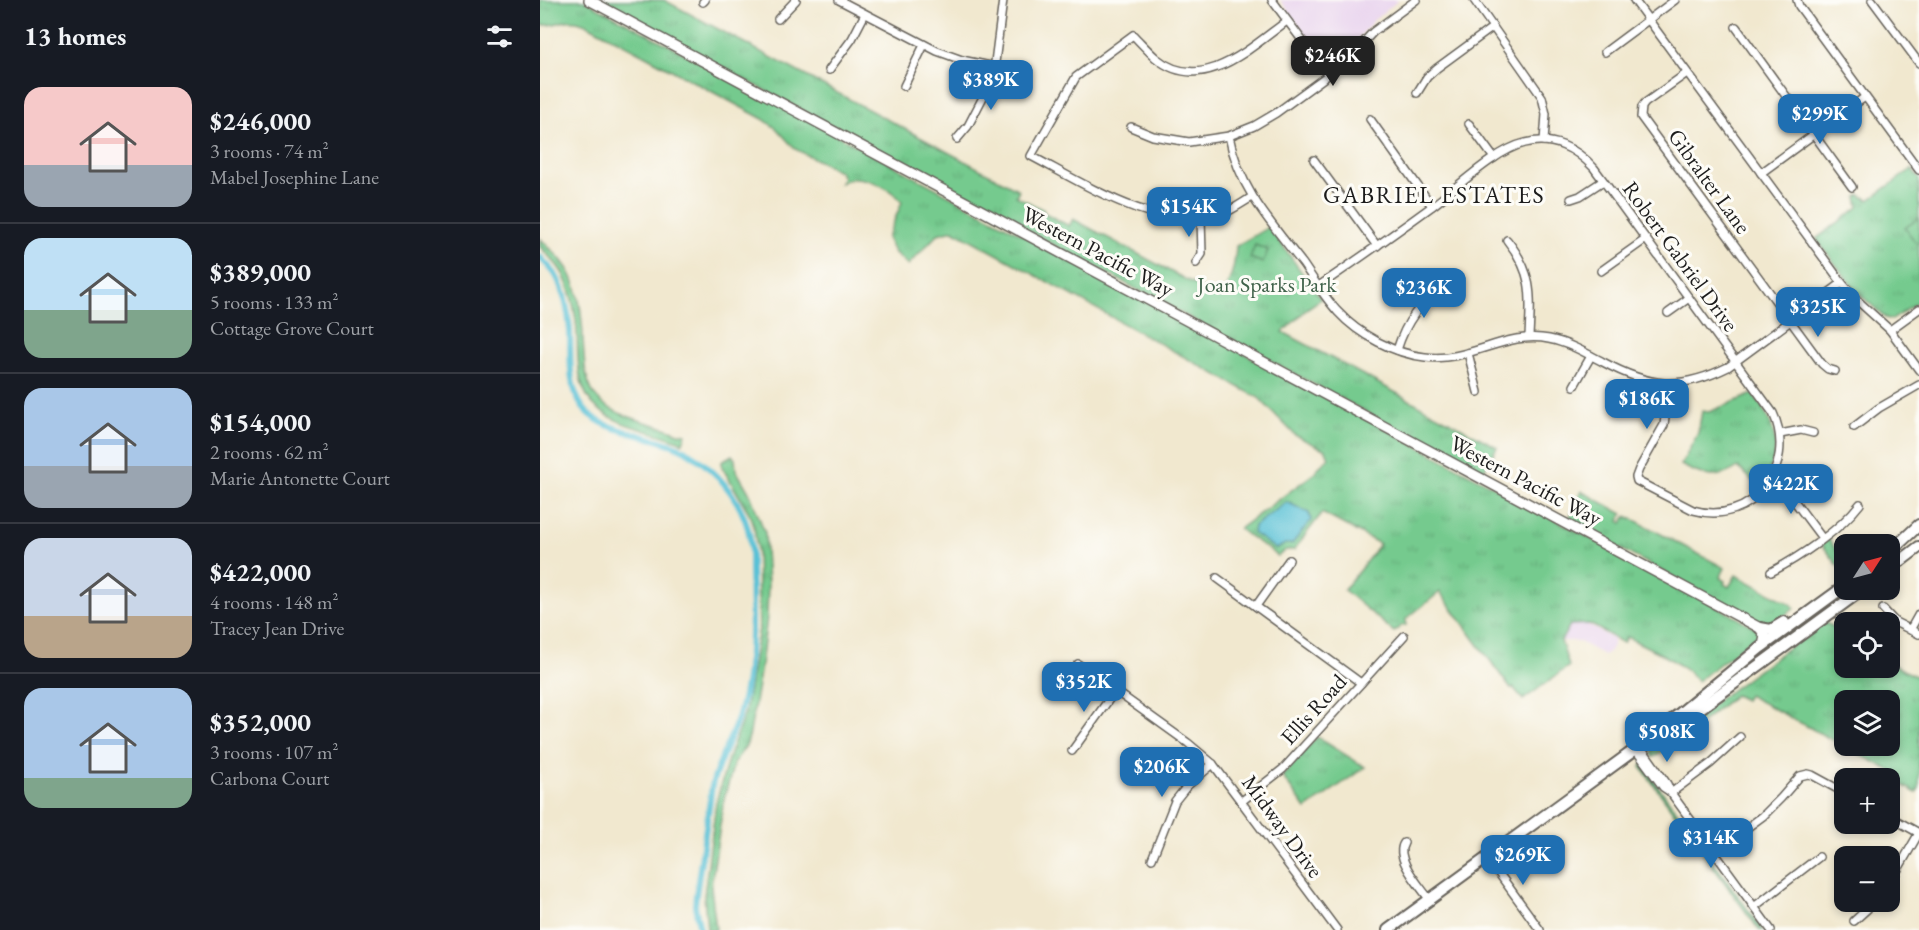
<!DOCTYPE html>
<meta charset="utf-8">
<style>
body{margin:0;font-family:"EB Garamond",serif;background:#242831;color:#f1f3f6;height:100vh;display:flex;flex-direction:column;font-size:22px;white-space:nowrap}
*{box-sizing:border-box;margin:0}
p{font-size:20px;color:#9ea1a6}
.icon{flex:none;width:33px;height:33px;fill:none;stroke:currentColor;stroke-width:2;stroke-linecap:round;stroke-linejoin:round}
.map{position:relative;flex:1;overflow:hidden}
.panel{display:flex;flex-direction:column;background:#171b24;width:540px}
.panel>*{flex:none}
.needle{width:39px;rotate:54deg}
.buttons{position:absolute;left:1294px;top:534px;display:grid;gap:12px}
.buttons a{display:grid;place-items:center;width:66px;height:66px;border-radius:12px;background:#171b24;box-shadow:0 3px 9px #0003;font-size:30px}
.price{position:absolute;translate:-50% -51px;padding:0 14px;border-radius:12px;background:#1f6fb2;color:#fff;font-size:20px;line-height:39px;filter:drop-shadow(0 2px 3px #0008)}
.price::after{content:'';position:absolute;left:50%;top:36px;width:18px;height:14px;margin-left:-9px;background:inherit;clip-path:polygon(0 0,100% 0,50% 100%)}
.price.selected{background:#222;color:#fff}
ul{padding:0;list-style:none}
li{display:flex;align-items:center;gap:18px;height:150px;padding:0 24px}
li+li{border-top:2px solid #363941}
li span{display:grid;place-items:center;flex:none;width:168px;height:120px;border-radius:18px;color:#555}
li>.icon{margin-inline-start:auto}
span .icon{width:72px;height:72px;fill:#fffc;stroke-width:1}
li b{font-size:26px}
h2{display:flex;justify-content:space-between;align-items:center;height:72px;padding:0 24px;font-size:26px}
main{display:flex;flex:1;min-height:0}
.map>svg:first-child{display:block}
</style>
<main>
<section class="panel">
<h2>13 homes<svg class="icon" aria-label="filters" viewBox="0 0 24 24"><path d="M4 7h16M4 17h16"/><circle cx="9" cy="7" r="2"/><circle cx="15" cy="17" r="2"/></svg></h2>
<ul>
<li><span style="background:linear-gradient(#f6c9c9 65%,#9aa5b1 0)"><svg class="icon" aria-label="home" viewBox="0 0 24 24"><path d="M3 11l9-7 9 7M6 9v11h12V9"/></svg></span><div><b>$246,000</b><p>3 rooms · 74 m²</p><p>Mabel Josephine Lane</p></div></li>
<li><span style="background:linear-gradient(#bfe0f5 60%,#7fa58c 0)"><svg class="icon" aria-label="home" viewBox="0 0 24 24"><path d="M3 11l9-7 9 7M6 9v11h12V9"/></svg></span><div><b>$389,000</b><p>5 rooms · 133 m²</p><p>Cottage Grove Court</p></div></li>
<li><span style="background:linear-gradient(#a9c7e8 65%,#9aa5b1 0)"><svg class="icon" aria-label="home" viewBox="0 0 24 24"><path d="M3 11l9-7 9 7M6 9v11h12V9"/></svg></span><div><b>$154,000</b><p>2 rooms · 62 m²</p><p>Marie Antonette Court</p></div></li>
<li><span style="background:linear-gradient(#c9d6e8 65%,#b9a48a 0)"><svg class="icon" aria-label="home" viewBox="0 0 24 24"><path d="M3 11l9-7 9 7M6 9v11h12V9"/></svg></span><div><b>$422,000</b><p>4 rooms · 148 m²</p><p>Tracey Jean Drive</p></div></li>
<li><span style="background:linear-gradient(#a9c7e8 75%,#7fa58c 0)"><svg class="icon" aria-label="home" viewBox="0 0 24 24"><path d="M3 11l9-7 9 7M6 9v11h12V9"/></svg></span><div><b>$352,000</b><p>3 rooms · 107 m²</p><p>Carbona Court</p></div></li>
</ul>
</section>
<div class="map">
<svg width="1379" height="930" viewBox="0 0 1379 930">
<defs>
<pattern id="grass-tufts" width="24" height="20" patternUnits="userSpaceOnUse" patternTransform="scale(1.5)"><rect width="24" height="20" fill="#75ca8e"/><path d="M3 7l-1-3M5 7V3M7 7l1-3M15 17l-1-3M17 17v-4M19 17l1-3" fill="none" stroke="#65ad7a"/></pattern>
</defs>
<rect width="100%" height="100%" fill="#fdfcf7"/>
<filter id="ink" filterUnits="userSpaceOnUse"><feTurbulence type="fractalNoise" baseFrequency=".0167" numOctaves="2"/><feDisplacementMap in="SourceGraphic" scale="12" xChannelSelector="R" yChannelSelector="G"/><feConvolveMatrix kernelMatrix="1 2 1 2 8 2 1 2 1" color-interpolation-filters="sRGB"/></filter>
<filter id="wash" filterUnits="userSpaceOnUse"><feTurbulence type="fractalNoise" baseFrequency=".008" numOctaves="4" result="noise"/><feDisplacementMap in="SourceGraphic" scale="24" xChannelSelector="R" yChannelSelector="G"/><feGaussianBlur stdDeviation="1.35" result="paint"/><feColorMatrix in="noise" values="0 0 0 0 0 0 0 0 0 0 0 0 0 0 0 0 0 1.4 0 .05"/><feComposite in="paint" operator="in"/></filter>
<g filter="url(#wash)">
<rect width="100%" height="100%" fill="#f1e8cf"/>
<g fill="#e8d2ee">
<path d="M740 0H859L835 19 807 51 791 63 784 60Z"/>
<path d="M1046 624 1073 639V645L1070 651 1064 655 1038 641H1021L1030 625Z"/>
</g>
<g fill="url(#grass-tufts)" stroke="#487355" stroke-width="1.5" fill-rule="evenodd">
<path d="M0 0H44L1096 563 1216 628 1219 634 1157 681C1143 662 1108 648 1087 637L1083 643 1050 624 1030 625 1021 641 1029 666 983 700 974 688 971 689 900 592 866 619V625L861 626 854 632 804 590 840 544 782 513 754 550H746L738 556 699 529 776 472 778 468 789 458 786 450 756 436 719 398 413 230 398 234 368 265 354 252 347 238 362 202C352 189 330 178 314 178 309 178 304 181 300 183L303 177 299 171 255 149 237 129 223 119 46 24C23 15 21 27 0 25Z"/>
<path d="M56 0H124L479 190 476 196 504 210 503 212 529 226 533 219 680 298C691 281 695 266 696 246L729 227 781 299 768 308 743 332 957 447 942 474Z"/>
<path d="M1372 169 1379 179V301L1352 320 1346 318 1316 291 1276 239 1319 207 1317 197 1320 195 1329 200Z"/>
<path d="M0 238C12 251 25 261 32 277 38 291 41 308 42 323 45 347 40 384 61 402 82 419 115 423 139 433L146 434 143 443C116 431 80 428 57 408 32 386 40 350 36 321 34 306 30 289 24 276 19 265 9 256 0 247Z"/>
<path d="M1213 394C1237 426 1245 453 1219 487L1198 467C1176 482 1162 476 1141 465L1158 433 1162 411 1169 412Z"/>
<path d="M192 455 195 459 196 470 210 494 225 533 228 583 227 617 221 666 210 733 207 744 194 763 184 799 171 886 176 930H167L164 896 176 803 188 759 205 712 219 629 217 549 214 527 208 511 182 467V461Z"/>
<path d="M1041 491 1083 514 1079 521 1082 523 1087 516 1185 568 1180 578 1185 581 1184 584 1189 587 1196 575 1251 604 1255 608 1227 627 1028 521Z"/>
<path d="M1287 537 1305 562 1299 567 1280 542Z"/>
<path d="M1284 622 1305 633V668H1350V663L1379 678V788L1376 793 1350 778 1353 772 1208 695 1205 700 1195 695 1150 732 1113 757 1111 753 1115 746ZM1305 700H1350V746H1305Z"/>
<path d="M777 737 825 767 766 809 742 776Z"/>
<path d="M1102 764 1223 930H1219L1101 767Z"/>
</g>
<g fill="#75ca8e" stroke="#487355" stroke-width="1.5">
<path d="M1379 218V241L1376 243 1365 228Z"/>
<path d="M715 245 728 250 723 263 710 258Z"/>
</g>
<path fill="#59c1d6" stroke="#3a6e79" stroke-width="1.5" d="M747 502 769 513 771 520 752 544H745L736 549 713 533 714 526Z"/>
<g fill="none" stroke-linecap="round" stroke-linejoin="round">
<path stroke="#59c1d6" stroke-width="6" d="M0 257C5 263 11 268 15 274 24 289 29 314 30 331 31 359 27 386 44 409 62 433 116 435 144 450 173 467 199 495 208 529 212 542 211 556 211 570 213 616 212 674 198 718 190 741 178 762 172 786L156 895 155 906 160 930"/>
</g>
</g>
<g filter="url(#ink)">
<g fill="none" stroke-linecap="round" stroke-linejoin="round">
<defs>
<g id="street">
<path d="M299 0 397 51 422 60 455 67"/>
<path d="M732 0 788 75"/>
<path d="M934 0 1002 97 1006 114 1004 141"/>
<path d="M1094 0 1302 283 1318 301 1350 330 1379 370"/>
<path d="M1257 0 1259 6 1379 170"/>
<path d="M1332 0 1379 63"/>
<path d="M163 2 165 0"/>
<path d="M238 19 256 0"/>
<path d="M1196 27 1312 187"/>
<path d="M1065 52 1135 0"/>
<path d="M289 70 312 39 325 14"/>
<path d="M1147 73 1105 103 1102 107 1101 117 1282 364 1288 369 1295 371"/>
<path d="M364 86 384 45"/>
<path d="M877 93 887 77 897 68 953 27"/>
<path d="M830 119 892 206"/>
<path d="M929 124 954 158"/>
<path d="M591 127 613 136 649 142 689 136 714 126 736 113 788 75 810 57 833 32 876 0"/>
<path d="M689 136C699 189 731 223 763 264 774 280 785 298 798 312 819 335 855 354 885 357 929 363 966 330 1009 339 1029 343 1046 353 1063 362 1109 387 1140 391 1188 367L1302 283"/>
<path d="M417 139 428 126 453 78 463 0"/>
<path d="M774 160 837 246"/>
<path d="M1221 173 1325 97"/>
<path d="M712 197C702 203 691 211 680 215 622 235 541 182 491 156L536 77 593 35C601 43 608 51 616 58 662 96 711 47 747 21"/>
<path d="M1031 199 1040 196 1063 181"/>
<path d="M967 240C994 274 991 296 989 336"/>
<path d="M656 263 662 254 661 218"/>
<path d="M1061 271 1106 239"/>
<path d="M779 286C817 260 854 234 891 207 917 188 955 150 985 143 1012 136 1036 148 1054 168L1233 413C1258 467 1212 527 1153 510L1097 481 1096 477 1099 469 1124 425 1129 383"/>
<path d="M1128 313 1149 298"/>
<path d="M1350 330 1379 309"/>
<path d="M857 350C866 321 880 303 904 285"/>
<path d="M928 353 938 392"/>
<path d="M1034 386 1051 356"/>
<path d="M1314 427 1339 408 1379 385"/>
<path d="M1240 434 1261 430 1273 433"/>
<path d="M1229 483 1255 502 1282 538"/>
<path d="M1231 572C1260 557 1300 530 1320 504"/>
<path d="M677 578 821 683"/>
<path d="M716 606 749 560"/>
<path d="M1343 609 1355 622 1379 634"/>
<path d="M1370 630 1379 614"/>
<path d="M538 664 648 743 673 764 797 930"/>
<path d="M1100 746 1127 784 1131 793 1231 930"/>
<path d="M1095 749 1123 787 1129 791"/>
<path d="M532 751 575 691"/>
<path d="M1131 793 1170 764 1200 737"/>
<path d="M702 801 743 769 864 636"/>
<path d="M1350 817 1379 833"/>
<path d="M864 843C854 858 880 886 889 899"/>
<path d="M1174 852 1223 816 1241 798 1260 776 1268 774 1272 775 1305 793"/>
<path d="M947 857 1000 930"/>
<path d="M612 859 635 801 647 786 673 764"/>
<path d="M1350 883 1379 833"/>
<path d="M1214 907 1279 857"/>
<path d="M1314 921 1335 902"/>
</g>
<path id="secondary" d="M49 0 1220 628 1225 636 1223 646"/>
<g id="primary">
<path d="M1350 552 1379 525"/>
<path d="M1350 569 1379 547"/>
<path d="M1220 628 1231 630 1244 622"/>
<path d="M1114 742 1322 590"/>
<path d="M848 930 1100 746 1220 648 1305 586"/>
</g>
</defs>
<use href="#street" stroke="#67635b" stroke-width="10"/>
<use href="#secondary" stroke="#67635b" stroke-width="12"/>
<use href="#primary" stroke="#67635b" stroke-width="14"/>
<use href="#street" stroke="#fff" stroke-width="7"/>
<use href="#secondary" stroke="#fff" stroke-width="9"/>
<use href="#primary" stroke="#fff" stroke-width="10"/>
</g>
</g>
<g text-anchor="middle" stroke-width="6" stroke-linejoin="round" paint-order="stroke">
<g font-size="22" fill="#1c1c1c" stroke="#fdfcf7">
<text transform="translate(1170 181) rotate(54)" y="8">Gibralter Lane</text>
<text transform="translate(558 251) rotate(28)" y="8">Western Pacific Way</text>
<text transform="translate(1141 256) rotate(54)" y="8">Robert Gabriel Drive</text>
<text transform="translate(986 480) rotate(28)" y="8">Western Pacific Way</text>
<text transform="translate(773 709) rotate(-48)" y="8">Ellis Road</text>
<text transform="translate(743 826) rotate(54)" y="8">Midway Drive</text>
</g>
<g font-size="22" fill="#40624a" stroke="#fdfcf7">
<text x="727" y="292">Joan Sparks Park</text>
</g>
<g font-size="24" letter-spacing="1.5" fill="#1c1c1c" stroke="#fdfcf7">
<text x="894" y="203">GABRIEL ESTATES</text>
</g>
</g>
</svg>
<div class="buttons">
<a><svg class="needle" viewBox="-14 -14 28 28"><path d="M0-13l5 13h-10z" fill="#e53935"/><path d="M0 13l5-13h-10z" fill="#9ea1a6"/></svg></a>
<a><svg class="icon" aria-label="locate" viewBox="0 0 24 24"><circle cx="12" cy="12" r="6"/><path d="M12 2v4M12 18v4M2 12h4M18 12h4"/></svg></a>
<a><svg class="icon" aria-label="layers" viewBox="0 0 24 24"><path d="M12 4l9 5-9 5-9-5zM3 14l9 5 9-5"/></svg></a>
<a>+</a>
<a>−</a>
</div>
<b class="price selected" style="left:793px;top:87px">$246K</b>
<b class="price" style="left:451px;top:111px">$389K</b>
<b class="price" style="left:1280px;top:145px">$299K</b>
<b class="price" style="left:649px;top:238px">$154K</b>
<b class="price" style="left:884px;top:319px">$236K</b>
<b class="price" style="left:1278px;top:338px">$325K</b>
<b class="price" style="left:1107px;top:430px">$186K</b>
<b class="price" style="left:1251px;top:515px">$422K</b>
<b class="price" style="left:544px;top:713px">$352K</b>
<b class="price" style="left:1127px;top:763px">$508K</b>
<b class="price" style="left:622px;top:798px">$206K</b>
<b class="price" style="left:1171px;top:869px">$314K</b>
<b class="price" style="left:983px;top:886px">$269K</b>
</div>
</main>
